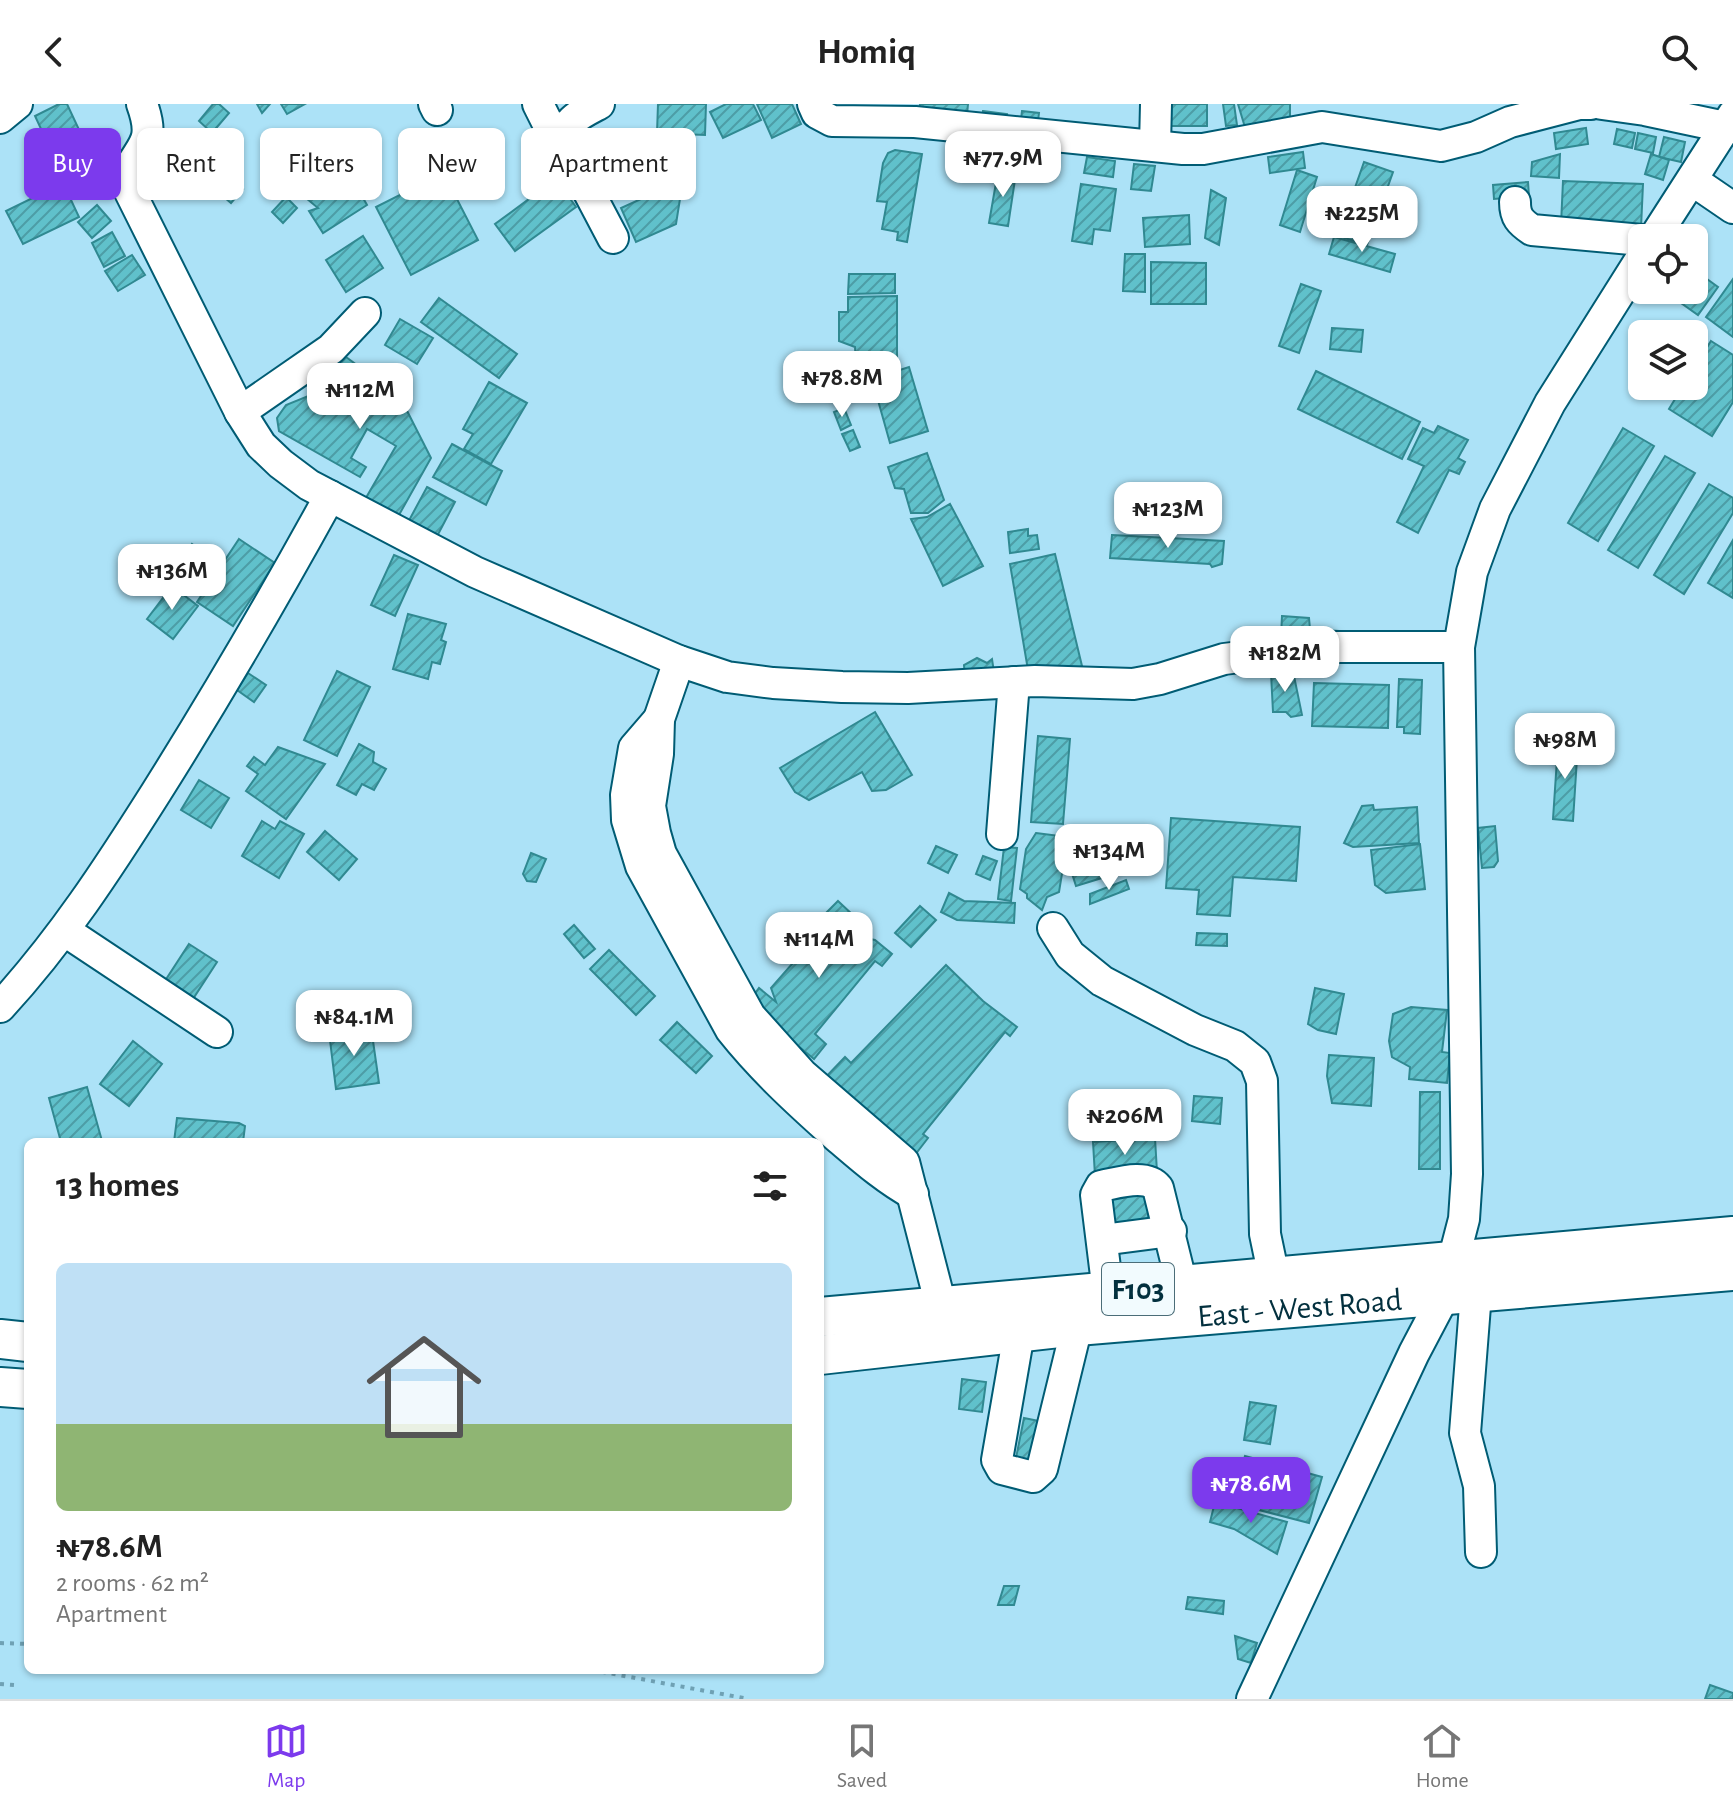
<!DOCTYPE html>
<meta charset="utf-8">
<style>
body{margin:0;font-family:"Alegreya Sans",sans-serif;background:#f6f6f6;color:#222;height:100vh;display:flex;flex-direction:column;font-size:30px;white-space:nowrap}
*{box-sizing:border-box;margin:0}
p{font-size:26px;color:#767676}
.icon{flex:none;width:44px;height:44px;fill:none;stroke:currentColor;stroke-width:2;stroke-linecap:round;stroke-linejoin:round}
.map{position:relative;flex:1;overflow:hidden}
.drawer{position:absolute;left:24px;top:1034px;width:800px;height:536px;display:flex;flex-direction:column;background:#fff;border-radius:12px;box-shadow:0 2px 6px #0004}
.drawer>*{flex:none}
.top-card{position:absolute;left:24px;top:24px;width:800px;height:72px;display:flex;gap:16px}
.fabs{position:absolute;left:1628px;top:120px;display:grid;gap:16px}
.fabs a{display:grid;place-items:center;width:80px;height:80px;border-radius:12px;background:#fff;box-shadow:0 2px 6px #0004;font-size:40px}
.price{position:absolute;translate:-50% -68px;padding:0 18px;border-radius:16px;background:#fff;color:#222;font-size:26px;line-height:52px;filter:drop-shadow(0 2px 4px #0008)}
.price::after{content:'';position:absolute;left:50%;top:48px;width:24px;height:18px;margin-left:-12px;background:inherit;clip-path:polygon(0 0,100% 0,50% 100%)}
.price.selected{background:#7c3aed;color:#fff}
ul{padding:0;list-style:none}
li{display:grid;align-content:center;gap:16px;height:424px;padding:0 32px}
li+li{border-top:2px solid #e0e0e0}
li span{display:grid;place-items:center;height:248px;border-radius:12px;color:#555}
li>.icon{margin-inline-start:auto}
span .icon{width:144px;height:144px;fill:#fffc;stroke-width:1}
li b{font-size:34px}
h2{display:flex;justify-content:space-between;align-items:center;height:96px;padding:0 32px;font-size:34px}
.tag{padding:0 28px;border-radius:12px;background:#fff;box-shadow:0 2px 6px #0004;font-size:28px;line-height:72px}
.tag.selected{background:#7c3aed;color:#fff}
header{display:flex;justify-content:space-between;align-items:center;height:104px;padding:0 32px;background:#fff;font-size:36px;font-weight:600}
.tabs{display:flex;justify-content:space-around;align-items:center;height:112px;border-top:2px solid #e0e0e0;background:#fff;font-size:22px;color:#767676}
.tabs a{display:grid;justify-items:center;gap:4px}
.tabs .selected{color:#7c3aed}
.map>svg:first-child{display:block}
</style>
<header><svg class="icon" aria-label="back" viewBox="0 0 24 24"><path d="M15 5l-7 7 7 7"/></svg>Homiq<svg class="icon" aria-label="search" viewBox="0 0 24 24"><circle cx="10" cy="10" r="6"/><path d="M15 15l6 6"/></svg></header>
<div class="map">
<svg width="1733" height="1595" viewBox="0 0 1733 1595">
<defs>
<pattern id="building-hatch" width="6" height="6" patternUnits="userSpaceOnUse" patternTransform="scale(2)"><rect width="6" height="6" fill="#60c1cb"/><path d="M-1 1l2-2M0 6l6-6M5 7l2-2" fill="none" stroke="#4d9da6"/></pattern>
</defs>
<rect width="100%" height="100%" fill="#ace2f7"/>
<g fill="url(#building-hatch)" stroke="#308991" stroke-width="2">
<path d="M59 0H67L104 79 73 94 35 12Z"/>
<path d="M213 0H219L229 9 212 29 199 17Z"/>
<path d="M257 0H270L262 9Z"/>
<path d="M281 0H305L287 10Z"/>
<path d="M658 0H706L705 31 657 29Z"/>
<path d="M726 0H753L761 16 723 34 710 8Z"/>
<path d="M757 0H792L801 20 772 34Z"/>
<path d="M920 0H968L967 11 919 13Z"/>
<rect x="1168" y="0" width="39" height="22"/>
<path d="M1223 0H1234L1237 21 1226 22Z"/>
<path d="M1238 0H1290V16L1247 30Z"/>
<path d="M983 7 1007 10 1005 23 982 21Z"/>
<path d="M1022 7 1039 9 1037 25 1020 23Z"/>
<path d="M1586 24 1588 40 1556 45 1554 29Z"/>
<path d="M1617 25 1635 29 1632 44 1614 40Z"/>
<path d="M1638 29 1656 33 1653 49 1635 45Z"/>
<path d="M1664 33 1685 38 1681 58 1659 53Z"/>
<path d="M895 46 922 50 907 138 897 136 898 128 882 125 887 98 877 97 883 59 888 49Z"/>
<path d="M1009 46 1020 48 1016 67 1006 65Z"/>
<path d="M313 48 359 87 367 101 323 129 309 107 318 104 288 79Z"/>
<path d="M1303 48 1305 64 1270 69 1268 53Z"/>
<path d="M1560 50 1559 74 1531 72 1532 58Z"/>
<path d="M1651 50 1669 56 1663 76 1645 70Z"/>
<path d="M1087 53 1115 57 1113 73 1084 69Z"/>
<path d="M208 55 243 85 231 99 196 69Z"/>
<path d="M1364 58 1393 68 1367 141 1338 132Z"/>
<path d="M1134 60 1155 62 1151 87 1131 85Z"/>
<path d="M442 66 478 136 411 171 376 103 400 91 399 82 412 75 415 80Z"/>
<path d="M1297 66 1317 73 1300 128 1280 121Z"/>
<path d="M998 67 1016 69 1008 122 989 119Z"/>
<path d="M556 75 576 103 515 147 495 120Z"/>
<path d="M683 76 676 120 636 138 621 104Z"/>
<path d="M1563 77 1643 80 1641 124 1561 121Z"/>
<path d="M1528 78 1529 92 1494 95 1493 81Z"/>
<path d="M63 79 79 113 23 140 6 107Z"/>
<path d="M1081 80 1116 85 1110 127 1094 125 1092 140 1072 137Z"/>
<path d="M1211 86 1226 94 1219 141 1205 134Z"/>
<path d="M286 93 297 104 283 119 272 108Z"/>
<path d="M97 101 111 117 92 134 78 118Z"/>
<path d="M1189 111 1190 140 1145 143 1143 114Z"/>
<path d="M112 128 125 152 104 163 92 139Z"/>
<path d="M363 132 383 164 346 188 326 156Z"/>
<path d="M1334 133 1395 150 1390 168 1329 150Z"/>
<path d="M1125 150H1145V188L1123 187Z"/>
<path d="M132 151 145 171 118 187 105 167Z"/>
<path d="M1151 158 1206 159V200H1151Z"/>
<path d="M849 170H895V189L848 190Z"/>
<path d="M1707 175 1718 183 1698 211 1681 199 1690 186H1694L1696 177 1703 181Z"/>
<path d="M1733 175V233L1706 213Z"/>
<path d="M1301 180 1321 187 1299 249 1279 242Z"/>
<path d="M897 192V261L856 262 855 243 839 237V208H848V193Z"/>
<path d="M439 194 517 250 499 274 421 218Z"/>
<path d="M400 215 433 234 417 260 385 241Z"/>
<path d="M1332 224 1363 226 1361 248 1330 245Z"/>
<path d="M1711 237 1733 251V298L1712 332 1669 305 1683 282H1694V264Z"/>
<path d="M832 249V264L815 265 814 250Z"/>
<path d="M342 250 400 293 431 354 395 418 363 399 396 342 367 325 351 354 366 363 360 373 279 327 277 314 286 301 311 291Z"/>
<path d="M909 263 928 327 890 339 872 275Z"/>
<path d="M826 267 835 268 833 276 819 279 816 269Z"/>
<path d="M1316 267 1420 318 1402 355 1298 305Z"/>
<path d="M489 278 527 299 491 360 464 345 473 330 463 325Z"/>
<path d="M844 304 851 321 841 326 834 308Z"/>
<path d="M1438 322 1468 336 1458 354 1465 358 1459 370 1449 366 1418 429 1397 418 1424 362 1408 355 1423 324 1434 329Z"/>
<path d="M1623 324 1654 342 1598 437 1568 419Z"/>
<path d="M853 326 860 343 850 347 842 330Z"/>
<path d="M452 340 502 367 486 401 433 373Z"/>
<path d="M927 349 944 396 928 409H911L904 385 895 384 888 363Z"/>
<path d="M1665 352 1695 369 1638 464 1608 446Z"/>
<path d="M1709 380 1733 394V409L1684 490 1654 471Z"/>
<path d="M427 383 455 398 434 438 406 422Z"/>
<path d="M950 400 983 462 943 482 911 415 927 413Z"/>
<path d="M1028 425V432L1037 431 1039 445 1010 449 1008 428Z"/>
<path d="M1112 431 1224 437 1222 460 1212 463 1210 460 1110 454Z"/>
<path d="M239 435 275 459 233 522 197 498Z"/>
<path d="M1733 436V494L1708 479Z"/>
<path d="M192 440 217 458 195 490 169 472Z"/>
<path d="M1055 450 1082 562 1056 575 1028 566 1010 460Z"/>
<path d="M394 451 418 461 395 512 371 501Z"/>
<path d="M172 482 198 502 173 535 147 515Z"/>
<path d="M408 510 446 520 441 536 446 538 440 560 432 558 428 575 393 565Z"/>
<path d="M1282 512 1309 514 1310 525 1338 527 1337 538 1281 533Z"/>
<path d="M977 554 987 559 992 555 994 568 965 575 964 561Z"/>
<path d="M337 567 370 583 337 652 304 636Z"/>
<path d="M1286 567 1294 572 1302 611 1291 613 1286 608H1273L1271 569Z"/>
<path d="M248 569 266 581 254 598 237 586Z"/>
<path d="M1399 575 1422 576 1420 630 1404 629V623H1397Z"/>
<path d="M1314 579 1389 581 1388 624 1312 622Z"/>
<path d="M875 608 912 671 886 686 872 687 862 668 809 696 795 688 780 664Z"/>
<path d="M1559 625 1569 626 1567 654H1577L1573 717 1553 715Z"/>
<path d="M1038 632 1070 635 1063 720 1031 718Z"/>
<path d="M359 640 374 648 373 658 386 665 374 686 362 680 356 691 337 681Z"/>
<path d="M278 643 325 660 286 715 246 687 258 670 247 662 254 653 265 661Z"/>
<path d="M199 676 229 694 211 724 181 706Z"/>
<path d="M1373 701 1374 706 1417 703 1419 739 1353 743 1344 739 1362 702Z"/>
<path d="M1171 714 1300 723 1296 777 1233 773 1230 812 1197 810 1199 786 1166 784Z"/>
<path d="M262 717 275 725 280 717 304 730 279 774 242 752Z"/>
<path d="M1495 722 1498 757 1494 763 1482 764 1478 724Z"/>
<path d="M325 727 357 755 339 776 307 748Z"/>
<path d="M1036 729 1068 733 1059 788 1047 793 1042 806 1027 794V790L1020 785 1026 745Z"/>
<path d="M1145 729 1154 758 1076 782 1067 754Z"/>
<path d="M1420 740 1425 785 1386 789 1375 781 1371 746Z"/>
<path d="M936 742 957 751 948 769 928 759Z"/>
<path d="M1004 743 1017 744 1011 797 998 795Z"/>
<path d="M531 749 546 755 536 778 527 777 523 770Z"/>
<path d="M983 752 997 757 990 776 976 770Z"/>
<path d="M1126 776 1129 785 1090 800V790Z"/>
<path d="M949 789 964 797 1015 799 1014 819 957 816 941 808Z"/>
<path d="M838 797 854 812 859 833 875 836 892 850 882 862 875 857 815 930 826 940 814 955 747 900 759 884 776 898 771 884 828 819 824 811Z"/>
<path d="M920 802 936 816 911 843 895 829Z"/>
<path d="M574 821 595 845 584 854 564 830Z"/>
<path d="M1197 829 1227 830V842L1196 841Z"/>
<path d="M189 840 217 858 189 901 161 883Z"/>
<path d="M609 846 655 892 636 911 590 865Z"/>
<path d="M946 861 983 897 1017 923 1010 932 1005 928 923 1030 928 1034 911 1056 822 977 845 953 851 959Z"/>
<path d="M1315 884 1344 890 1336 930 1318 926 1308 920Z"/>
<path d="M1411 903 1447 906 1442 948 1450 949 1447 979 1409 975 1410 963 1392 953 1389 937 1393 910Z"/>
<path d="M677 918 712 952 696 969 660 936Z"/>
<path d="M371 923 379 979 336 985 329 928Z"/>
<path d="M133 937 162 960 129 1002 100 980Z"/>
<path d="M1329 951 1374 954 1371 1002 1332 999 1327 972Z"/>
<path d="M87 983 102 1037 61 1038 49 994Z"/>
<path d="M1420 988H1440V1065H1419Z"/>
<path d="M1194 992 1222 994 1220 1020 1192 1017Z"/>
<path d="M177 1014 239 1019 245 1022 243 1038H174Z"/>
<path d="M1155 1034 1157 1068 1095 1072 1093 1038Z"/>
<path d="M1147 1088 1149 1125 1110 1128 1108 1090Z"/>
<path d="M962 1275 986 1278 982 1308 959 1305Z"/>
<path d="M1250 1298 1276 1302 1270 1340 1244 1336Z"/>
<path d="M1024 1314 1044 1318 1033 1373 1013 1369Z"/>
<path d="M1245 1352 1322 1373 1309 1419 1232 1399Z"/>
<path d="M1215 1398 1287 1418 1277 1450 1234 1425 1210 1418Z"/>
<path d="M1004 1482H1019L1014 1501H998Z"/>
<path d="M1188 1493 1224 1497 1223 1510 1186 1505Z"/>
<path d="M1235 1532 1257 1539 1251 1559 1238 1555Z"/>
<path d="M1710 1581 1733 1589V1595H1705Z"/>
</g>
<g fill="none" stroke-linecap="round" stroke-linejoin="round">
<defs>
<g id="minor">
<path d="M142 0C157 42 139 40 124 76L240 308 261 341 281 360 309 381 475 468 679 557 727 573 773 579 842 583 908 584 1035 577 1133 580 1160 575 1224 555 1320 543H1459"/>
<path d="M434 0 437 6"/>
<path d="M538 0 547 18 563 29"/>
<path d="M599 0C580 10 563 17 564 41L613 134"/>
<path d="M813 0 817 9 832 17 915 18 1183 45H1203L1322 23 1441 42 1476 33 1510 18 1579 0H1591"/>
<path d="M1602 0 1645 6 1725 23"/>
<path d="M0 14 17 0"/>
<path d="M1155 42 1156 0"/>
<path d="M1692 76 1733 104"/>
<path d="M1515 98C1515 113 1520 118 1532 126L1642 136"/>
<path d="M1654 134 1733 11"/>
<path d="M240 308 331 245 365 209"/>
<path d="M679 557 659 615 658 650 650 702 655 729 661 750 750 912 802 970 904 1058 941 1202"/>
<path d="M659 615 634 644 626 691 627 716 641 762 731 926C762 965 798 998 835 1031 861 1053 884 1074 913 1090"/>
<path d="M1002 730 1014 578"/>
<path d="M1053 824 1070 851 1102 877 1195 926 1235 942 1255 958 1262 977 1265 1130 1274 1173"/>
<path d="M65 827 217 928"/>
<path d="M0 903C61 837 109 763 157 687 218 590 275 492 330 392"/>
<path d="M1102 1136 1171 1127"/>
<path d="M1108 1188 1096 1091 1101 1082C1117 1079 1146 1069 1158 1084L1182 1181"/>
<path d="M1476 1189 1465 1329 1479 1382 1481 1448"/>
<path d="M1019 1229 997 1356 1002 1365 1033 1373 1042 1365 1077 1222"/>
<path d="M1252 1595 1414 1249 1444 1192 1464 1115 1467 1070 1459 543 1472 468 1495 405 1550 299 1642 153"/>
</g>
<g id="major">
<path d="M820 1213 1733 1132"/>
<path d="M0 1235 28 1238"/>
<path id="s1" d="M820 1251 1077 1222 1733 1167"/>
<path d="M0 1283 28 1285"/>
</g>
</defs>
<use href="#minor" stroke="#005c74" stroke-width="34"/>
<use href="#major" stroke="#005c74" stroke-width="42"/>
<g stroke="#6fa1b4" stroke-width="4" stroke-dasharray="4 6" stroke-linecap="butt">
<path d="M0 1539 28 1540"/>
<path d="M592 1566 749 1595"/>
<path d="M0 1580 14 1581"/>
</g>
<use href="#minor" stroke="#fff" stroke-width="30"/>
<use href="#major" stroke="#fff" stroke-width="38"/>
</g>
<g text-anchor="middle" stroke-width="8" stroke-linejoin="round" paint-order="stroke">
<rect fill="#f2fbfe" stroke="#4b6d78" stroke-width="2" x="1102" y="1159" width="72" height="52" rx="6"/>
<g font-size="30" font-weight="bold" fill="#03303e">
<text x="1138" y="1195">F103</text>
</g>
<g font-size="32" fill="#03303e" stroke="#f2fbfe">
<text dy="11" stroke="none"><textPath href="#s1" startOffset="482">East - West Road</textPath></text>
</g>
</g>
</svg>
<div class="fabs">
<a><svg class="icon" aria-label="locate" viewBox="0 0 24 24"><circle cx="12" cy="12" r="6"/><path d="M12 2v4M12 18v4M2 12h4M18 12h4"/></svg></a>
<a><svg class="icon" aria-label="layers" viewBox="0 0 24 24"><path d="M12 4l9 5-9 5-9-5zM3 14l9 5 9-5"/></svg></a>
</div>
<b class="price" style="left:1003px;top:95px">₦77.9M</b>
<b class="price" style="left:1362px;top:150px">₦225M</b>
<b class="price" style="left:842px;top:315px">₦78.8M</b>
<b class="price" style="left:360px;top:327px">₦112M</b>
<b class="price" style="left:1168px;top:446px">₦123M</b>
<b class="price" style="left:172px;top:508px">₦136M</b>
<b class="price" style="left:1285px;top:590px">₦182M</b>
<b class="price" style="left:1565px;top:677px">₦98M</b>
<b class="price" style="left:1109px;top:788px">₦134M</b>
<b class="price" style="left:819px;top:876px">₦114M</b>
<b class="price" style="left:354px;top:954px">₦84.1M</b>
<b class="price" style="left:1125px;top:1053px">₦206M</b>
<b class="price selected" style="left:1251px;top:1421px">₦78.6M</b>
<div class="top-card">
<a class="tag selected">Buy</a>
<a class="tag">Rent</a>
<a class="tag">Filters</a>
<a class="tag">New</a>
<a class="tag">Apartment</a>
</div>
<section class="drawer">
<h2>13 homes<svg class="icon" aria-label="filters" viewBox="0 0 24 24"><path d="M4 7h16M4 17h16"/><circle cx="9" cy="7" r="2"/><circle cx="15" cy="17" r="2"/></svg></h2>
<ul>
<li><span style="background:linear-gradient(#bfe0f5 65%,#8fb573 0)"><svg class="icon" aria-label="home" viewBox="0 0 24 24"><path d="M3 11l9-7 9 7M6 9v11h12V9"/></svg></span><div><b>₦78.6M</b><p>2 rooms · 62 m²</p><p>Apartment</p></div></li>
</ul>
</section>
</div>
<nav class="tabs">
<a class="selected"><svg class="icon" aria-label="map" viewBox="0 0 24 24"><path d="M3 6l6-2 6 2 6-2v14l-6 2-6-2-6 2zM9 4v14M15 6v14"/></svg>Map</a>
<a><svg class="icon" aria-label="saved" viewBox="0 0 24 24"><path d="M7 4h10v16l-5-4-5 4z"/></svg>Saved</a>
<a><svg class="icon" aria-label="home" viewBox="0 0 24 24"><path d="M3 11l9-7 9 7M6 9v11h12V9"/></svg>Home</a>
</nav>
